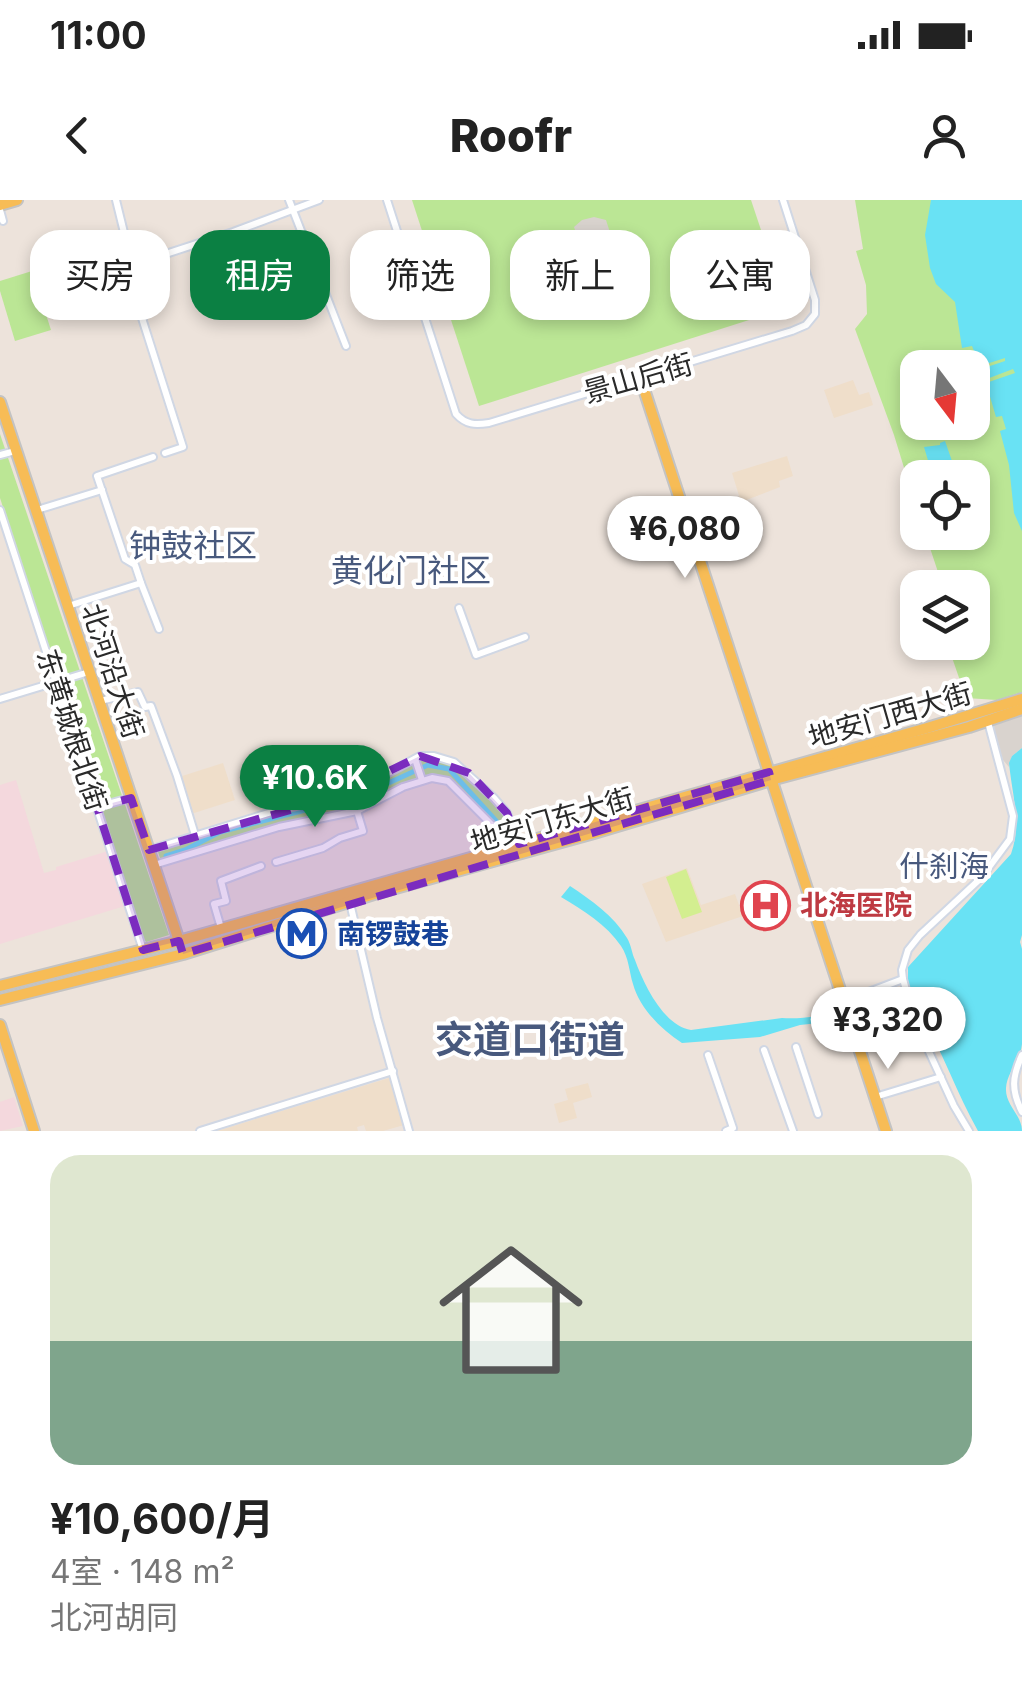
<!DOCTYPE html>
<html lang="zh">
<meta charset="utf-8">
<style>
body{margin:0;font-family:Inter,"Noto Sans SC",sans-serif;background:#f2f2f2;color:#222;height:100vh;display:flex;flex-direction:column;font-size:38px;white-space:nowrap}
*{box-sizing:border-box;margin:0}
p{font-size:32px;color:#767676}
.icon{flex:none;width:55px;height:55px;fill:none;stroke:currentColor;stroke-width:2;stroke-linecap:round;stroke-linejoin:round}
.map{position:relative;height:931px;overflow:hidden}
.details{display:flex;flex-direction:column;background:#fff;flex:1}
.details>*{flex:none}
.guide{position:absolute;left:30px;top:30px;width:962px;height:90px;display:flex;gap:20px}
.needle{width:65px;rotate:164deg}
.tools{position:absolute;left:900px;top:150px;display:grid;gap:20px}
.tools a{display:grid;place-items:center;width:90px;height:90px;border-radius:20px;background:#fff;box-shadow:0 5px 15px #0003;font-size:50px}
.price{position:absolute;translate:-50% -85px;padding:0 22px;border-radius:35px;background:#fff;color:#222;font-size:32px;line-height:65px;filter:drop-shadow(0 2px 5px #0008)}
.price::after{content:'';position:absolute;left:50%;top:60px;width:30px;height:22px;margin-left:-15px;background:inherit;clip-path:polygon(0 0,100% 0,50% 100%)}
.price.selected{background:#0b8043;color:#fff}
ul{padding:0;list-style:none}
li{display:grid;align-content:center;gap:20px;height:530px;padding:0 50px}
li span{display:grid;place-items:center;height:310px;border-radius:30px;color:#555}
li>.icon{margin-inline-start:auto}
span .icon{width:180px;height:180px;fill:#fffc;stroke-width:1}
li b{font-size:42px}
.chip{padding:0 35px;border-radius:30px;background:#fff;box-shadow:0 5px 15px #0003;font-size:35px;line-height:90px}
.chip.selected{background:#0b8043;color:#fff}
.status{display:flex;justify-content:space-between;align-items:center;height:70px;padding:0 50px;background:#fff;direction:ltr}
.status svg{height:28px;fill:currentColor}
header{display:flex;justify-content:space-between;align-items:center;height:130px;padding:0 50px;background:#fff;font-size:45px;font-weight:800}
.map>svg:first-child{display:block}
</style>
<div class="status"><b>11:00</b><svg viewBox="0 0 49 12"><path d="M0 12V9h3v3zM5 12V6h3v6zM10 12V3h3v9zM15 12V0h3v12zM26 1h20v11H26zM47 4h2v5h-2z"/></svg></div>
<header><svg class="icon" aria-label="back" viewBox="0 0 24 24"><path d="M15 5l-7 7 7 7"/></svg>Roofr<svg class="icon" aria-label="person" viewBox="0 0 24 24"><circle cx="12" cy="8" r="4"/><path d="M4 21q1-7 8-7t8 7"/></svg></header>
<div class="map">
<svg width="1022" height="931" viewBox="0 0 1022 931">
<rect width="100%" height="100%" fill="#ede3db"/>
<g fill="#efdeca">
<path d="M853 180 859 195 869 192 873 205 834 218 824 190Z"/>
<path d="M787 256 793 276 779 281 780 287 741 302 732 273Z"/>
<path d="M223 563 235 600 191 614 179 577Z"/>
<path d="M687 668 701 705 735 694 743 716 666 742 642 684Z"/>
<path d="M389 878 404 925 383 931H366L364 925 357 927 358 931H217Z"/>
<path d="M588 883 592 897 573 903 577 918 559 923 554 904 568 900 565 889Z"/>
</g>
<g fill="#f4d8dd">
<path d="M16 580 44 673 56 670V667L108 651 125 706 0 744V585Z"/>
<path d="M14 897 23 926 0 931V902Z"/>
</g>
<g fill="#bbe695" fill-rule="evenodd">
<path d="M412 0H751L787 108 479 206Z"/>
<path d="M855 0H1022V492L997 500 966 498 947 443 972 442V388L928 387 926 383 940 378 925 333 972 332V278H918L917 310 894 235 855 129 867 114 866 85 856 51 863 49ZM918 168H972V222H918Z"/>
<path d="M32 71 51 130 15 141 0 91V81Z"/>
<path d="M0 234 169 735 146 742 144 739 0 298Z"/>
<path d="M435 559 451 561 462 569 504 613 511 635 502 637 444 578 430 575 351 607 291 621 161 661 157 649 357 591 420 561Z"/>
</g>
<path fill="#d3ee90" d="M686 669 702 712 682 719 666 677Z"/>
<g fill="#d9d3ce">
<path d="M594 17 606 20 614 45 583 54 574 27 582 20Z"/>
<path d="M1022 516V548L1012 556 1009 567 1003 560 992 526Z"/>
</g>
<g fill="#69e2f4">
<path d="M931 0H1022V331L1014 313 1009 265 1000 231 1006 229 1002 216 996 217 986 183 1015 173 1013 169 984 180 981 169 1005 161V158L980 166 972 146 962 148 955 102 936 84 930 68 925 35Z"/>
<path d="M945 241 952 261 930 267 924 247 940 245V243Z"/>
<path d="M1022 548V735L1020 742 1022 749C1022 780 1022 813 1022 844 1021 859 1007 872 1006 888 1005 905 1022 915 1022 931H978C954 888 939 841 912 800L856 819 800 825 760 837 682 843C661 829 640 809 633 784 629 771 629 758 621 746 607 725 583 710 561 697L570 686C591 700 614 716 627 738 631 744 632 754 635 760 644 785 664 826 691 830L782 818C824 821 870 801 908 785V767L1011 654C1022 623 1012 595 1009 563L1012 556Z"/>
</g>
<g fill="none" stroke-linecap="round" stroke-linejoin="round">
<path stroke="#69e2f4" stroke-width="5" d="M166 656 185 650 220 632 360 596 428 565 449 569 509 635"/>
<defs>
<g id="minor">
<path d="M116 0 132 65 134 93 183 247 165 253"/>
<path d="M289 0 346 146"/>
<path d="M387 0 456 214C466 225 475 225 489 223L792 131 806 125 815 114V100L783 0"/>
<path d="M0 10 3 21"/>
<path d="M132 65 233 32 319 0"/>
<path d="M0 255 15 251"/>
<path d="M0 310 143 750"/>
<path d="M37 310 102 290"/>
<path d="M141 383 135 365 125 359 97 276 153 257"/>
<path d="M68 406 141 383 159 429"/>
<path d="M459 408 476 455 525 437"/>
<path d="M0 499 89 472"/>
<path d="M100 501 138 492 145 507 151 506 177 576 195 635"/>
<path d="M415 559 422 580"/>
<path d="M97 607 130 598"/>
<path d="M149 650 275 611 336 597 360 588 420 556H434L454 562 494 598 507 613 518 643"/>
<path d="M276 662 323 648 340 638 363 631 357 611"/>
<path d="M154 665 279 627 357 611 403 587 432 578 448 581 497 630 503 648"/>
<path d="M350 703 377 818 409 931"/>
<path d="M221 728 214 704 226 701 221 681 261 666"/>
<path d="M845 801 903 779"/>
<path d="M852 826 909 808"/>
<path d="M796 847 818 914"/>
<path d="M764 850 793 931"/>
<path d="M708 855 733 928 726 931"/>
<path d="M1022 855C1012 877 1011 890 1022 912"/>
<path d="M875 897 941 877"/>
<path d="M200 931 393 871"/>
<path d="M969 931 954 906 914 819 903 779 902 770 908 750 920 735 981 678 1010 639 1013 616 988 522"/>
</g>
<g id="major">
<path d="M0 5 17 0"/>
<path d="M640 177 886 931"/>
<path d="M0 202 179 741"/>
<path d="M0 786 179 741 927 528 1022 499"/>
<path d="M0 800 183 754 374 694 594 633 771 580 969 527 1022 509"/>
<path d="M0 825 34 931"/>
</g>
</defs>
<use href="#minor" stroke="#d0d7e4" stroke-width="10"/>
<use href="#major" stroke="#c3c3c3" stroke-width="14"/>
<use href="#minor" stroke="#fff" stroke-width="6"/>
<use href="#major" stroke="#f7bc56" stroke-width="10"/>
</g>
<path fill="#7b2cbf" fill-opacity="0.2" stroke="#7b2cbf" stroke-width="8" stroke-dasharray="20 12" stroke-linejoin="round" d="M420 556 469 573 507 613 519 644 769 572 771 580 183 754 179 741 143 750 97 607 131 598 149 650 336 597Z"/>
<defs>
<symbol id="hospital-ring" viewBox="-11 -11 22 22"><circle r="9.5" fill="#fff" stroke="#e0444e" stroke-width="1.5"/><path d="M-5-5h3v3.5h4V-5h3V5h-3V1.5h-4V5h-3Z" fill="#e0444e"/></symbol>
<symbol id="metro-ring" viewBox="-11 -11 22 22"><circle r="9.5" fill="#fff" stroke="#1a4fb4" stroke-width="1.5"/><path d="M-5.5 5V-5H-3L0 0L3-5H5.5V5H3V-.5L0 4L-3-.5V5Z" fill="#1a4fb4"/></symbol>
</defs>
<g fill-rule="evenodd">
<use href="#hospital-ring" x="738" y="678" width="55" height="55"/>
<use href="#metro-ring" x="274" y="706" width="55" height="55"/>
</g>
<g text-anchor="middle" stroke-width="8" stroke-linejoin="round" paint-order="stroke">
<g font-size="28" fill="#2a2a2a" stroke="#fff">
<text transform="translate(638 178) rotate(-16)" y="10">景山后街</text>
<text transform="translate(113 471) rotate(72)" y="10">北河沿大街</text>
<text transform="translate(890 515) rotate(-16)" y="10">地安门西大街</text>
<text transform="translate(72 530) rotate(72)" y="10">东黄城根北街</text>
<text transform="translate(552 620) rotate(-16)" y="10">地安门东大街</text>
</g>
<g font-size="28" font-weight="bold" fill="#be3a42" stroke="#fff" text-anchor="start">
<text x="800" y="715">北海医院</text>
</g>
<g font-size="28" font-weight="bold" fill="#164399" stroke="#fff" text-anchor="start">
<text x="337" y="744">南锣鼓巷</text>
</g>
<g font-size="30" fill="#48597d" stroke="#fff">
<text x="944" y="677">什刹海</text>
</g>
<g font-size="32" fill="#48597d" stroke="#fff">
<text x="193" y="357">钟鼓社区</text>
<text x="411" y="382">黄化门社区</text>
</g>
<g font-size="38" font-weight="bold" fill="#48597d" stroke="#fff">
<text x="530" y="853">交道口街道</text>
</g>
</g>
</svg>
<div class="tools">
<a><svg class="needle" viewBox="-14 -14 28 28"><path d="M0-13l5 13h-10z" fill="#e53935"/><path d="M0 13l5-13h-10z" fill="#767676"/></svg></a>
<a><svg class="icon" aria-label="locate" viewBox="0 0 24 24"><circle cx="12" cy="12" r="6"/><path d="M12 2v4M12 18v4M2 12h4M18 12h4"/></svg></a>
<a><svg class="icon" aria-label="layers" viewBox="0 0 24 24"><path d="M12 4l9 5-9 5-9-5zM3 14l9 5 9-5"/></svg></a>
</div>
<b class="price" style="left:685px;top:381px">¥6,080</b>
<b class="price selected" style="left:315px;top:630px">¥10.6K</b>
<b class="price" style="left:888px;top:872px">¥3,320</b>
<div class="guide">
<a class="chip">买房</a>
<a class="chip selected">租房</a>
<a class="chip">筛选</a>
<a class="chip">新上</a>
<a class="chip">公寓</a>
</div>
</div>
<section class="details">
<ul>
<li><span style="background:linear-gradient(#dfe7d0 60%,#7fa58c 0)"><svg class="icon" aria-label="home" viewBox="0 0 24 24"><path d="M3 11l9-7 9 7M6 9v11h12V9"/></svg></span><div><b>¥10,600/月</b><p>4室 · 148 m²</p><p>北河胡同</p></div></li>
</ul>
</section>
